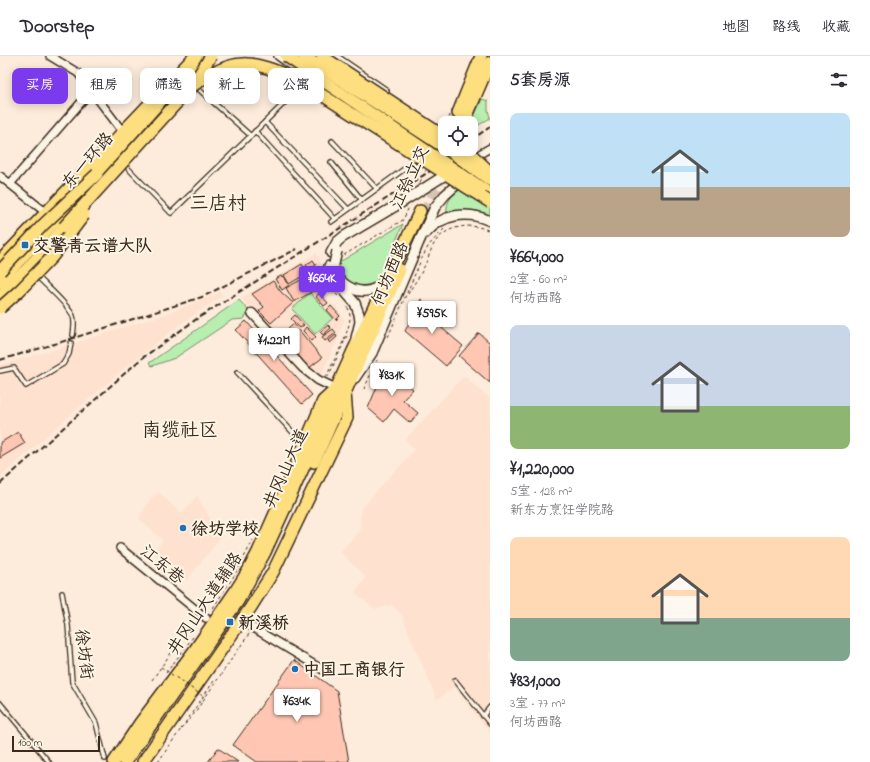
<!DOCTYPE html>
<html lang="zh">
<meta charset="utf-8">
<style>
body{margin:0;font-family:"Indie Flower","LXGW WenKai TC",sans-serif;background:#f2f2f3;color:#2b2b33;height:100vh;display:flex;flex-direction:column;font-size:15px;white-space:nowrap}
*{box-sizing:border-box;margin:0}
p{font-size:13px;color:#7c7c81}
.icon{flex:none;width:22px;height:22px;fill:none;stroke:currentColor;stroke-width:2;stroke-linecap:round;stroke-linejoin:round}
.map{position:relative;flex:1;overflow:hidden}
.sheet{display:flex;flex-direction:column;background:#fff;width:380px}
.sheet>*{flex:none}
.hud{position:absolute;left:12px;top:12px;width:380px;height:36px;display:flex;gap:8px}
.controls{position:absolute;left:438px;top:60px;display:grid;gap:8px}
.controls a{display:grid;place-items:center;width:40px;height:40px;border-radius:8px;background:#fff;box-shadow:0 2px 10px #0003;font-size:20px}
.scale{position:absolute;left:12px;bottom:10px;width:88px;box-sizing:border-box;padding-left:4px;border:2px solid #3b2a1e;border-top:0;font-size:11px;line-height:14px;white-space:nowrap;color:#3b2a1e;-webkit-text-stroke:3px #fcf5e5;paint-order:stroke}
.price{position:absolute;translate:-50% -34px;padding:0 9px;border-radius:4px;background:#fff;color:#222;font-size:13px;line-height:26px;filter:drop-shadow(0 1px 2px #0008)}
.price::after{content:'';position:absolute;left:50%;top:24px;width:12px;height:9px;margin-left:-6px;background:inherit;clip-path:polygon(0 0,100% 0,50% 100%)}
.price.current{background:#7c3aed;color:#fff}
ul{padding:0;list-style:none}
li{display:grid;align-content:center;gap:8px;height:212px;padding:0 20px}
li span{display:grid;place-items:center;height:124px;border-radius:8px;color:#555}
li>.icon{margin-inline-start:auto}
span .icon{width:72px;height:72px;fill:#fffc;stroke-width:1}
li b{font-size:17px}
h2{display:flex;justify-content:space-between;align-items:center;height:48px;padding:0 20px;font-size:17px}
.chip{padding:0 14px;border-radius:8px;background:#fff;box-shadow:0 2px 10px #0003;font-size:14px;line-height:36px}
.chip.current{background:#7c3aed;color:#fff}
header{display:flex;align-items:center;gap:24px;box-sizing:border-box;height:56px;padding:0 20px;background:#fff;border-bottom:1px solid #e1e1e2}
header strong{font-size:19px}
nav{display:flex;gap:22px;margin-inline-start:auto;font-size:14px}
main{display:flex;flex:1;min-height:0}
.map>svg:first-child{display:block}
</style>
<header>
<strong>Doorstep</strong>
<nav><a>地图</a><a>路线</a><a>收藏</a></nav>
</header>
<main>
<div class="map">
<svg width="490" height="706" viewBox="0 0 490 706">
<rect width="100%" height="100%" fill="#fdecdb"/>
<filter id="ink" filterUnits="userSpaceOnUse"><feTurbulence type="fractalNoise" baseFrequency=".025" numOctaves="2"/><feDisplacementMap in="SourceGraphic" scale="8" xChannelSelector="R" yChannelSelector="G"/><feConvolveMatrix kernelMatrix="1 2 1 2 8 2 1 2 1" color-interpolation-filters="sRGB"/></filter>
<g filter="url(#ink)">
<g fill="#fee1cf">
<path d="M316 197 321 207 316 221 318 233 324 241 337 252 344 264 337 285 319 323 308 313 241 242Z"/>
<path d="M221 236 222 240 175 272 120 316 0 421V309L53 294 166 258Z"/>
<path d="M464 320 490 343V677L454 631 437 644 401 558 392 549 375 553 355 537 366 521 340 496 360 474 361 453 415 393 405 384Z"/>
<path d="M158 436 182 458 197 440 221 481 187 524 154 496 163 484 139 463 149 445Z"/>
</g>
<g fill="#b8eeb0" stroke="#7a8c67">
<path d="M482 43 488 45V54L490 62 471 74V67Z"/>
<path d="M468 127 490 133V160C474 152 464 153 447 159 445 142 455 137 468 127Z"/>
<path d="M403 168 379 225C369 233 353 234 343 223 340 219 339 212 338 207Z"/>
<path d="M310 237 333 262 315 278 292 253Z"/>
<path d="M239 244 249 255 244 263 232 264 175 302 152 310 149 307Z"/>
</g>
<g fill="#ffc7b3" stroke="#3b2a1e">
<path d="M313 204 316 209 309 214 306 209Z"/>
<path d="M302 208 308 217 289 228 284 219Z"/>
<path d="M281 220 284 221 289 229 282 234 275 223Z"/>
<path d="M308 220 315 234 294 246 286 232Z"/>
<path d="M273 225 281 236 293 247 271 267 259 255 264 251 252 238Z"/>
<path d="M319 237 328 247 324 250 316 241Z"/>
<path d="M421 243 430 253 429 261 463 290 446 310 405 275Z"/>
<path d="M331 250 340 260 336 264 327 254Z"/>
<path d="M295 259 304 269 300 272 291 263Z"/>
<path d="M246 265 312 339 302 348 236 274Z"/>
<path d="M294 268 322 302 309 312 281 279Z"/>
<path d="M328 269 331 272 323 279 320 276Z"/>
<path d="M306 271 316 281 312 285 303 275Z"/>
<path d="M333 273 336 277 325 285 322 281Z"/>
<path d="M479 277 490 287V327L459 300Z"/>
<path d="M336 279 337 281 330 287 328 285Z"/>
<path d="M386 310 413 333 403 344 418 357 410 367 394 353 384 366 368 352Z"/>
<path d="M18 376 25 387 0 402V387Z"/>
<path d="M294 604 337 635 349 706H257L233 689Z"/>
<path d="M218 692 238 706H208Z"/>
</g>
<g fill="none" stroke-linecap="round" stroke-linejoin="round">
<g stroke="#d6c5b5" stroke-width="11" stroke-dasharray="11 5.5" stroke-linecap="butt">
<path d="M454 67 458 57"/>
<path d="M425 157 453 93"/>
</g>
<defs>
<g id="service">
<path d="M195 30 251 80"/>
<path d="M265 66 348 153"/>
<path d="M255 75 335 163"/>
<path d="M332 85 377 133"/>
<path d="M331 106 362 144"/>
<path d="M123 107 171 157 304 28"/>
<path d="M331 166 418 103"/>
<path d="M37 220C46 230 68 248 73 260 75 266 74 273 73 279"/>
<path d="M0 315 14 312 26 330 63 308 69 298 71 287"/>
<path d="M237 316 298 382"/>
<path d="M62 537 68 569 72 626 96 667 105 703"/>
<path d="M455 624 490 668"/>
<path d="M0 647 49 706"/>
<path d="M483 660 490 651"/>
</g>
<g id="minor">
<path d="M50 0 78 17 123 76"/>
<path d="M278 0 310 23 368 62"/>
<path d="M334 0 385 35"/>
<path d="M471 103 490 92"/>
<path d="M0 120 49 159"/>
<path d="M10 128 91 35"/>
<path d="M120 492 206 562"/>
<path d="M242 565 323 614"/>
</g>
<path id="tertiary" d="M252 257 303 312 318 324 341 335"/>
<g id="secondary">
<path d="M426 177C442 158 468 154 490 165"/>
<path d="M331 197 337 186 343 181 404 145"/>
<path d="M329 210 333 222 355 247 359 258 360 266 356 282"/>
<path d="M342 226C357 239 372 238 386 225"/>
<path d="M355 322 372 297 419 186 435 151 445 139 455 130 473 119"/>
</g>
<g id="primary">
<path d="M0 205 195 0"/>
<path d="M114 706 140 667 194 595 236 534 248 515 258 496 281 444 323 345 336 333"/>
<path d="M143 706 251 551 273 516 347 362 345 337"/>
</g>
<g id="trunk">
<path d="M458 57 481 0"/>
<path d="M466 62 490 6"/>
<path d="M91 124 172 32 203 0"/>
<path d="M482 132 490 138"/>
<path d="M0 226 72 146"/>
<path d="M0 239 27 213 64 171"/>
<path d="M314 406 400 214"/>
<path d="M125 706 238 545 265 496 328 358 336 333 353 295 420 155"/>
</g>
</defs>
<use href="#service" stroke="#3b2a1e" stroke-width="6"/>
<use href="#minor" stroke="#3b2a1e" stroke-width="10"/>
<use href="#tertiary" stroke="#3b2a1e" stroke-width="11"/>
<use href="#secondary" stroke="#3b2a1e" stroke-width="12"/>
<use href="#primary" stroke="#3b2a1e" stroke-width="14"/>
<use href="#trunk" stroke="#3b2a1e" stroke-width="14"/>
<g stroke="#3b2a1e" stroke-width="1" stroke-dasharray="3 3" stroke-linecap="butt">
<path d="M447 67 450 59"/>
<path d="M420 126 426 114"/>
<path d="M344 199 403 164 409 151"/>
<path d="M328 229 338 240"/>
<path d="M408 238C413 229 420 220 424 211 428 203 430 195 434 188 445 169 472 166 490 175"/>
<path d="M388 281 421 204 429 189 444 173"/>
<path d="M326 321C333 306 350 276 350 261 350 257 349 253 346 249"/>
<path d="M328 321 347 280"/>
<path d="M364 333 377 304"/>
<path d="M213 552 237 515 253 484"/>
<path d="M166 617 193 581"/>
<path d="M152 624 171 597"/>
<path d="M185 667 214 625"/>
<path d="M181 673 193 659 249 578"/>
<path d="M158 706 181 673"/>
</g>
<use href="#service" stroke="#fcf5e5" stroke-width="3.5"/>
<use href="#minor" stroke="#fcf5e5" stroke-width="7"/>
<use href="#tertiary" stroke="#fcf5e5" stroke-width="8"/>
<use href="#secondary" stroke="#fcf5e5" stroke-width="9"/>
<use href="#primary" stroke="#fddf80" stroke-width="11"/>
<use href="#trunk" stroke="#fddf80" stroke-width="11"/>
<g stroke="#3b2a1e" stroke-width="2" stroke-dasharray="6 3" stroke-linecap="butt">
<path d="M471 84 490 71"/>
<path d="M0 304 58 287 202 241 297 193"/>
<path d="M0 428 141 303 198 262 465 93"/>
</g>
<defs>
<g id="secondary-bridge">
<path d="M404 145 450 116"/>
<path d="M334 208 337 195"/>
</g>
<path id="primary-bridge" d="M0 215 43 169 97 118"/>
<g id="trunk-bridge">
<path d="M286 0 482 132"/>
<path d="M304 0 445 92"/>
<path d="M322 0 445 81"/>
<path d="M191 31C237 0 247 3 297 23L490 146"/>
<path d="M447 93 490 124"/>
<path d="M463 93 473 100 490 116"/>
<path d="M64 171 191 31 211 0"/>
<path d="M0 252 20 234 52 201 84 159"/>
</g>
</defs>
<use href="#secondary-bridge" stroke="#3b2a1e" stroke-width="12" stroke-linecap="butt"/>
<use href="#primary-bridge" stroke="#3b2a1e" stroke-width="14" stroke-linecap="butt"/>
<use href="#trunk-bridge" stroke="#3b2a1e" stroke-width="14" stroke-linecap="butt"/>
<path stroke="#3b2a1e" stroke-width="1" stroke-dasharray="3 3" stroke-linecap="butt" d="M161 611 204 641"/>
<use href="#secondary-bridge" stroke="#fcf5e5" stroke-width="9"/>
<use href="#primary-bridge" stroke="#fddf80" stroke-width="11"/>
<use href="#trunk-bridge" stroke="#fddf80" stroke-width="11"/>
</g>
</g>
<g fill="#1f6fb2" stroke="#fcf5e5" stroke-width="1.5">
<rect x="21" y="185" width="8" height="8" rx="2"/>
<circle cx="183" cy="472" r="4"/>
<rect x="226" y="562" width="8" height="8" rx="2"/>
<circle cx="295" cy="613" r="4"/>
</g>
<g text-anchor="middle" stroke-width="4" stroke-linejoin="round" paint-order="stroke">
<g font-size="17" fill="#3b2a1e" stroke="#fcf5e5">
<text transform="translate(87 104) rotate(-49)" y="6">东一环路</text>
<text transform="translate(409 121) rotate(-65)" y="6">江铃立交</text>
<text transform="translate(389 217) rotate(-67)" y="6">何坊西路</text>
<text transform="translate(285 412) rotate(-66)" y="6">井冈山大道</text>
<text transform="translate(163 508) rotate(39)" y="6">江东巷</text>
<text transform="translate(204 547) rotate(-56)" y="6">井冈山大道辅路</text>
<text transform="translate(85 598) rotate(83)" y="6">徐坊街</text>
</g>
<g font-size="17" font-weight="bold" fill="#3b2a1e" stroke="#fcf5e5" text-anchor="start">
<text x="33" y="195">交警青云谱大队</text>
<text x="191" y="478">徐坊学校</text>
<text x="238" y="572">新溪桥</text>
<text x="303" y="619">中国工商银行</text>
</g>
<g font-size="19" fill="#3b2a1e" stroke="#fcf5e5">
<text x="218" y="153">三店村</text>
<text x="180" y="380">南缆社区</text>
</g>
</g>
</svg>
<div class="controls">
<a><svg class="icon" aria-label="locate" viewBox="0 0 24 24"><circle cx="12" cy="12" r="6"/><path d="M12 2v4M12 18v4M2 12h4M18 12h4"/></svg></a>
</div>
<div class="scale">100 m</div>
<b class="price current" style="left:322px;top:244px">¥664K</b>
<b class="price" style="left:432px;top:279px">¥595K</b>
<b class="price" style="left:274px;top:306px">¥1.22M</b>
<b class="price" style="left:392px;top:341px">¥831K</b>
<b class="price" style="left:297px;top:667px">¥634K</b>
<div class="hud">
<a class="chip current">买房</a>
<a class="chip">租房</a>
<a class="chip">筛选</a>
<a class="chip">新上</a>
<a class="chip">公寓</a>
</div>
</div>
<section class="sheet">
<h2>5套房源<svg class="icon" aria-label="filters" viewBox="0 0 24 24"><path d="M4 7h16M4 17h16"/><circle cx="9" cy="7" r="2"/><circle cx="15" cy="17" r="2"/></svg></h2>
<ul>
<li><span style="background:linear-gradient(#bfe0f5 60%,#b9a48a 0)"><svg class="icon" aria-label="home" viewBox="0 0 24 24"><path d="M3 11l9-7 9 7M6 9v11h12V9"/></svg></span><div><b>¥664,000</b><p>2室 · 60 m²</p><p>何坊西路</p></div></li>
<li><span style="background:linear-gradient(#c9d6e8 65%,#8fb573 0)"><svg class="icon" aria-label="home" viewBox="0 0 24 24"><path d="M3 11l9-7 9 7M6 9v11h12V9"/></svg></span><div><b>¥1,220,000</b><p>5室 · 128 m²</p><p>新东方烹饪学院路</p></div></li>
<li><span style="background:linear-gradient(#ffd9b3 65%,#7fa58c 0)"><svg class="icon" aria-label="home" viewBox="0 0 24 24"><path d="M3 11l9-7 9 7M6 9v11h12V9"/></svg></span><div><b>¥831,000</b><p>3室 · 77 m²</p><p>何坊西路</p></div></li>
</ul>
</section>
</main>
